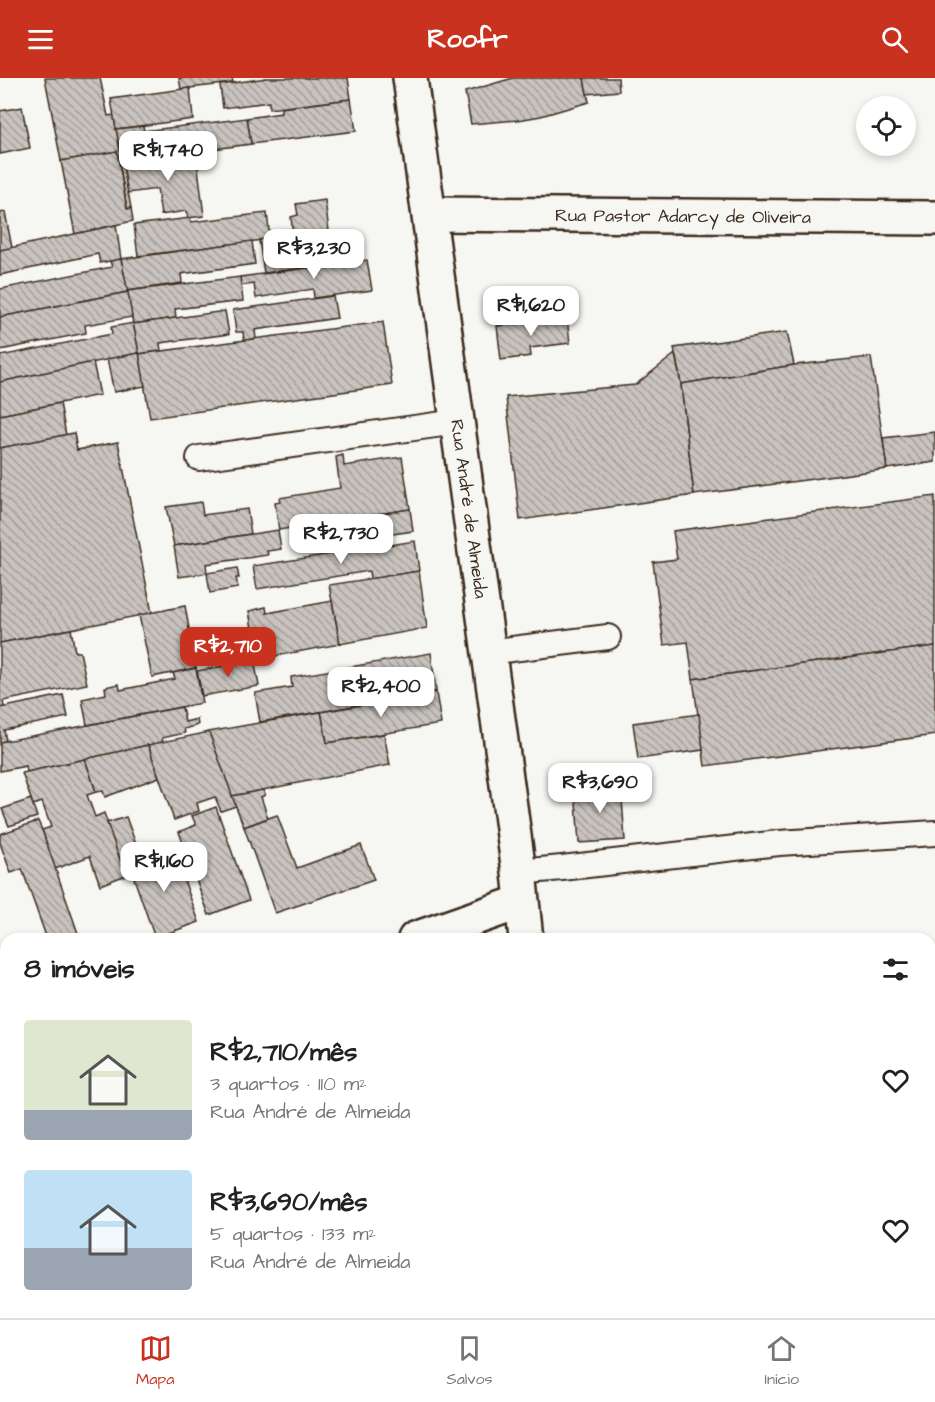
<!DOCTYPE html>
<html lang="pt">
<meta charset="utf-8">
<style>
body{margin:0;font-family:"Architects Daughter",sans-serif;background:#f2f2f2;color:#222;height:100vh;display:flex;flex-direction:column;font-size:22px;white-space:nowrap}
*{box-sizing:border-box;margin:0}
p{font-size:20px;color:#767676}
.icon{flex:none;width:33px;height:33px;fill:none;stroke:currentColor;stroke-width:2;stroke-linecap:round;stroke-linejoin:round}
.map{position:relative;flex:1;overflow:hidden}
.sheet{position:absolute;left:0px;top:855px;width:936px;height:386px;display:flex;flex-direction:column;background:#fff;border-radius:18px 18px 0 0;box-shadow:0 3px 9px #0003}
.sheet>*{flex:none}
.controls{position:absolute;left:856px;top:18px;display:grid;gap:12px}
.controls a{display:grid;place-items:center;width:60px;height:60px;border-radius:50%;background:#fff;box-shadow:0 3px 9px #0003;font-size:30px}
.price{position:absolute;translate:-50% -51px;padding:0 14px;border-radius:12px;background:#fff;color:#222;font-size:20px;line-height:39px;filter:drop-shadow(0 2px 3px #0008)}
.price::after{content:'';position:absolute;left:50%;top:36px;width:18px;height:14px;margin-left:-9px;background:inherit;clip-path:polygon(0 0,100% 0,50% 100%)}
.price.selected{background:#c8321e;color:#fff}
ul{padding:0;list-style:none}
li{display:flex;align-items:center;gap:18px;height:150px;padding:0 24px}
li span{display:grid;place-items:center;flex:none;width:168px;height:120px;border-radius:6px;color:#555}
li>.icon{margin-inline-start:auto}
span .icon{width:72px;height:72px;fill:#fffc;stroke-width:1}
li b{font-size:26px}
h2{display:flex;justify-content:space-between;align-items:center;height:72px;padding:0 24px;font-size:26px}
header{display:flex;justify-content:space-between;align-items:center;height:78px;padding:0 24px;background:#c8321e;color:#fff;font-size:27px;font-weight:800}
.tabs{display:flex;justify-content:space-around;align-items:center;height:84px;border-top:2px solid #e0e0e0;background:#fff;font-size:16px;color:#767676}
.tabs a{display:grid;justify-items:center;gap:3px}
.tabs .selected{color:#c8321e}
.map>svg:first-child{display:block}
</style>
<header><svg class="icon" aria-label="menu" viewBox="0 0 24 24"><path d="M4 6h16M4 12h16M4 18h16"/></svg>Roofr<svg class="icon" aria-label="search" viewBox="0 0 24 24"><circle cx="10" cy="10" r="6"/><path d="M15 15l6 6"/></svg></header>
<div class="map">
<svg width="935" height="1240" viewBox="0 0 935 1240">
<defs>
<pattern id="building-back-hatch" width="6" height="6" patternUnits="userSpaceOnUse" patternTransform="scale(1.5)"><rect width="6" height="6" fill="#c8c3be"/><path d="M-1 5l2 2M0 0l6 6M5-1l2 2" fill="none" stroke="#a49f9a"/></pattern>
</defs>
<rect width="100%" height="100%" fill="#f6f6f2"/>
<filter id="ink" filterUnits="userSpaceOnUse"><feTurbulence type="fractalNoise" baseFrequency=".0167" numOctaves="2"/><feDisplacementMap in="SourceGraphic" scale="12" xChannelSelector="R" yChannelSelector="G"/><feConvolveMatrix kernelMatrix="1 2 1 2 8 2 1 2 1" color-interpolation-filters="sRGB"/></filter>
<g filter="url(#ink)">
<g fill="url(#building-back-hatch)" stroke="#3b2a1e" stroke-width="1.5">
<path d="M45 0H100L108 38 114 37 131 130 127 131 117 73 61 83Z"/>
<path d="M179 0H232L233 5 181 11Z"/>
<path d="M266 0H348L351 21 269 31V24L223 30 220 7Z"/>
<path d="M513 0H584L589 24 541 38 518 42 471 46 465 14Z"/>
<path d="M584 0H618L619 13 587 16Z"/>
<path d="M190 10 193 41 116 51 111 21Z"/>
<path d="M351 21 356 53 251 66 247 40 281 35V30Z"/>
<path d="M22 29 30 70 0 76V33Z"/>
<path d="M247 40 251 66 122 83 116 51 143 48 144 53Z"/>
<path d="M117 73 127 131 131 130 133 143 75 156 61 83Z"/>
<path d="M196 74 204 138 188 140 186 133 161 137 157 111 128 115 122 83Z"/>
<path d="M325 122 329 153 293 158 291 139 298 137 296 126Z"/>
<path d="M5 134 12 170 0 172V135Z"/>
<path d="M267 135 270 161 138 178 134 147 190 140 191 144Z"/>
<path d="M116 147 121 181 100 185 98 176 0 197V172Z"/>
<path d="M323 154 328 187 264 195 259 162Z"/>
<path d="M252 163 255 186 181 196 182 205 127 213 121 181Z"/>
<path d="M121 181 128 214 0 239V211L112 189 110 183Z"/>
<path d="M367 182 372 212 314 220 313 211 256 220 254 206 241 208 240 199Z"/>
<path d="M240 199 243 223 175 231 176 240 133 246 127 213Z"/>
<path d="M128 214 132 239 85 247 86 255 0 272V239Z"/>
<path d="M333 218 337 240 255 252 256 261 244 262 243 254H236L233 232Z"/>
<path d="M225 233 229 256 160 265 161 273 139 276 133 246Z"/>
<path d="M567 240 570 265 530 270 531 278 501 282 497 248Z"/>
<path d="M383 244 392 307 150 340 139 276Z"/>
<path d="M133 245 139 275 0 304V278L112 256 111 249Z"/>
<path d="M787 254 794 287 681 306 674 270Z"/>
<path d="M139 275 145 308 114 314 107 281Z"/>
<path d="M675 276 681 306 694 417 520 442 506 319 635 307Z"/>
<path d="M871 279 887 391 694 417 681 306 794 287Z"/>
<path d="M93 284 100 317 0 337V304Z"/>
<path d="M60 325 66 357 0 370V337Z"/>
<path d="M935 354V384L887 391 883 360Z"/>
<path d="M74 355 77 372 118 364 152 535 0 565V370Z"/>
<path d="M343 377 344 388 402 379 410 431 279 452 275 425 280 424 279 420 340 410 336 379Z"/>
<path d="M935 418V568L693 601 688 564 664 567 653 484 677 481 673 453Z"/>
<path d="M201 424 203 437 247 431 251 456 174 468 166 429Z"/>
<path d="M410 431 413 453 296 470 293 449Z"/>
<path d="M278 452 281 471 267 473 268 477 206 486 207 495 179 499 174 468Z"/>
<path d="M415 463 419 493 370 501 369 493 257 511 253 488Z"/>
<path d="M237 490 239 500H236L238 510 210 515 207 495Z"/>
<path d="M419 493 427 550 340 566 329 507Z"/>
<path d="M332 523 340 566 243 584 237 553 252 550 249 533 266 529 267 535Z"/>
<path d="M185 528 196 590 152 599 139 537Z"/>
<path d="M71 551 75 574H80L87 606 3 623 4 629 0 630V565Z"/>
<path d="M935 568V657L705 688 693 601Z"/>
<path d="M431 575 436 614 260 644 255 615 292 609 291 599Z"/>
<path d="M254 582 259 608 202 618 197 593Z"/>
<path d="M196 590 202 625 87 647 82 621 106 616 105 609 119 606 120 612 175 601 173 595Z"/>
<path d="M436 614 441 646 327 665 321 634Z"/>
<path d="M63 617 68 639 4 652 6 663 0 664V630Z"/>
<path d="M182 629 185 644 197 641 198 647 184 651 185 655 162 660 163 664 27 694 26 688 0 693V664Z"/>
<path d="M321 634 327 665 384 656 390 687 232 718 208 654Z"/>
<path d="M699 636 703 672 638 681 633 645Z"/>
<path d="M209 654 236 728 221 733 215 719 197 725 199 733 174 742 148 667Z"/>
<path d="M148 667 159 699 105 719 103 713 96 714 85 681Z"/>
<path d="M85 681 96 714 87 717 95 739 104 735 126 797 100 807 90 778 55 791 42 752 51 749 42 724 33 727 22 695Z"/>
<path d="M621 708 625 762 579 765 575 711Z"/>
<path d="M263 712 265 717 261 719 268 740 244 749 232 718Z"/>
<path d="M31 721 37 739 9 748 2 731Z"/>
<path d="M216 729 249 822 209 837 179 754 196 747 192 738Z"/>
<path d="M277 737 297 790 361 767 374 802 275 835 244 749Z"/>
<path d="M126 739 141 780 122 787 107 745Z"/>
<path d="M38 743 42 752 80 861H47L22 791 11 795 0 765V756Z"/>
<path d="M173 771 199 844 155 860 129 786Z"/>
<path d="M930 1014H935V1240H584L583 1234H930Z"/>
<path d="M61 1234H114V1235L108 1236 109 1240 94 1239 62 1240Z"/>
<path d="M127 1234H206V1235L197 1236 198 1240H128Z"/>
<path d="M206 1234H302L303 1240H206Z"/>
<path d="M323 1234H396L328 1240H324Z"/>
<path d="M442 1234H486L487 1240H390Z"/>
<path d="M630 1234H697L698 1240H631Z"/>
</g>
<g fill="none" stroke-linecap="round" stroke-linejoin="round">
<defs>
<g id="lane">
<path d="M199 380 457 344"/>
<path d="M488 574 608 559"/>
<path d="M519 794 562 790 779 765 935 755"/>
</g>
<g id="street">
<path d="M0 1024 6 1058"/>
<path d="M36 1234 37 1240"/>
</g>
<g id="secondary">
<path id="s1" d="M410 0 519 794 526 861"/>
<path id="s2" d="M429 136 935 140"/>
<path d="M415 861 521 824"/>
<path d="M0 1012 6 1010"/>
<path d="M576 1234 577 1240"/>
</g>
</defs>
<use href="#lane" stroke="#3b2a1e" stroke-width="28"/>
<use href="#street" stroke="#3b2a1e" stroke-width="38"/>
<use href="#secondary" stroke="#3b2a1e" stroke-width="38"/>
<use href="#lane" stroke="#f6f6f2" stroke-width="24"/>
<use href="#street" stroke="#f6f6f2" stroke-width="33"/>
<use href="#secondary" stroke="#f6f6f2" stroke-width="33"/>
</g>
</g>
<g text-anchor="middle" stroke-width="6" stroke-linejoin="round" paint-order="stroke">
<g font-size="18" fill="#3b2a1e" stroke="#f6f6f2">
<text dy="6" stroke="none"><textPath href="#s2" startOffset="254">Rua Pastor Adarcy de Oliveira</textPath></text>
<text dy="6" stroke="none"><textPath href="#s1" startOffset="435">Rua André de Almeida</textPath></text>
</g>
</g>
</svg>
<div class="controls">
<a><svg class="icon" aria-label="locate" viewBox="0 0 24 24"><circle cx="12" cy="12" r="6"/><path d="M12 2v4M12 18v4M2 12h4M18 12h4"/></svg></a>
</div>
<b class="price" style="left:168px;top:104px">R$1,740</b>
<b class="price" style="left:314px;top:202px">R$3,230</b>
<b class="price" style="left:531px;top:259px">R$1,620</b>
<b class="price" style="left:341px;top:487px">R$2,730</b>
<b class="price selected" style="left:228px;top:600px">R$2,710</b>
<b class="price" style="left:381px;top:640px">R$2,400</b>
<b class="price" style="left:600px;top:736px">R$3,690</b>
<b class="price" style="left:164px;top:815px">R$1,160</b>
<section class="sheet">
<h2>8 imóveis<svg class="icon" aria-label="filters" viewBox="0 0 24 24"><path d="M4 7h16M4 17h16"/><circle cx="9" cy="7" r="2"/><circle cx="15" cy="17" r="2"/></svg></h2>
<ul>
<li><span style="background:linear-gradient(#dfe7d0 75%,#9aa5b1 0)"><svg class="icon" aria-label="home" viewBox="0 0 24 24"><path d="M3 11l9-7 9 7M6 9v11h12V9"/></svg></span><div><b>R$2,710/mês</b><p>3 quartos · 110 m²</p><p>Rua André de Almeida</p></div><svg class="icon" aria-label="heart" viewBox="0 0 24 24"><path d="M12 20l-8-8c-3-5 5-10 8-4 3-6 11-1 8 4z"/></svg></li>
<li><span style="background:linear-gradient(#bfe0f5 65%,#9aa5b1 0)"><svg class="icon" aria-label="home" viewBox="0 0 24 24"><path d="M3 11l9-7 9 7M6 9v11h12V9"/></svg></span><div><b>R$3,690/mês</b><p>5 quartos · 133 m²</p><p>Rua André de Almeida</p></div><svg class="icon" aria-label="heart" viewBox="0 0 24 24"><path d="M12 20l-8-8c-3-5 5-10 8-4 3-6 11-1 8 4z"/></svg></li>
</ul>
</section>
</div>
<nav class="tabs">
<a class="selected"><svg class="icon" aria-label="map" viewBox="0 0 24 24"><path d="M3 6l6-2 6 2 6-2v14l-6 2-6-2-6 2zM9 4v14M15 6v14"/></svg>Mapa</a>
<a><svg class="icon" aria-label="saved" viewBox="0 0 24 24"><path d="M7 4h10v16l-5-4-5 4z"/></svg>Salvos</a>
<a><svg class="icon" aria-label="home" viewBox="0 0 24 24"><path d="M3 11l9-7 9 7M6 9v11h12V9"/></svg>Início</a>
</nav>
